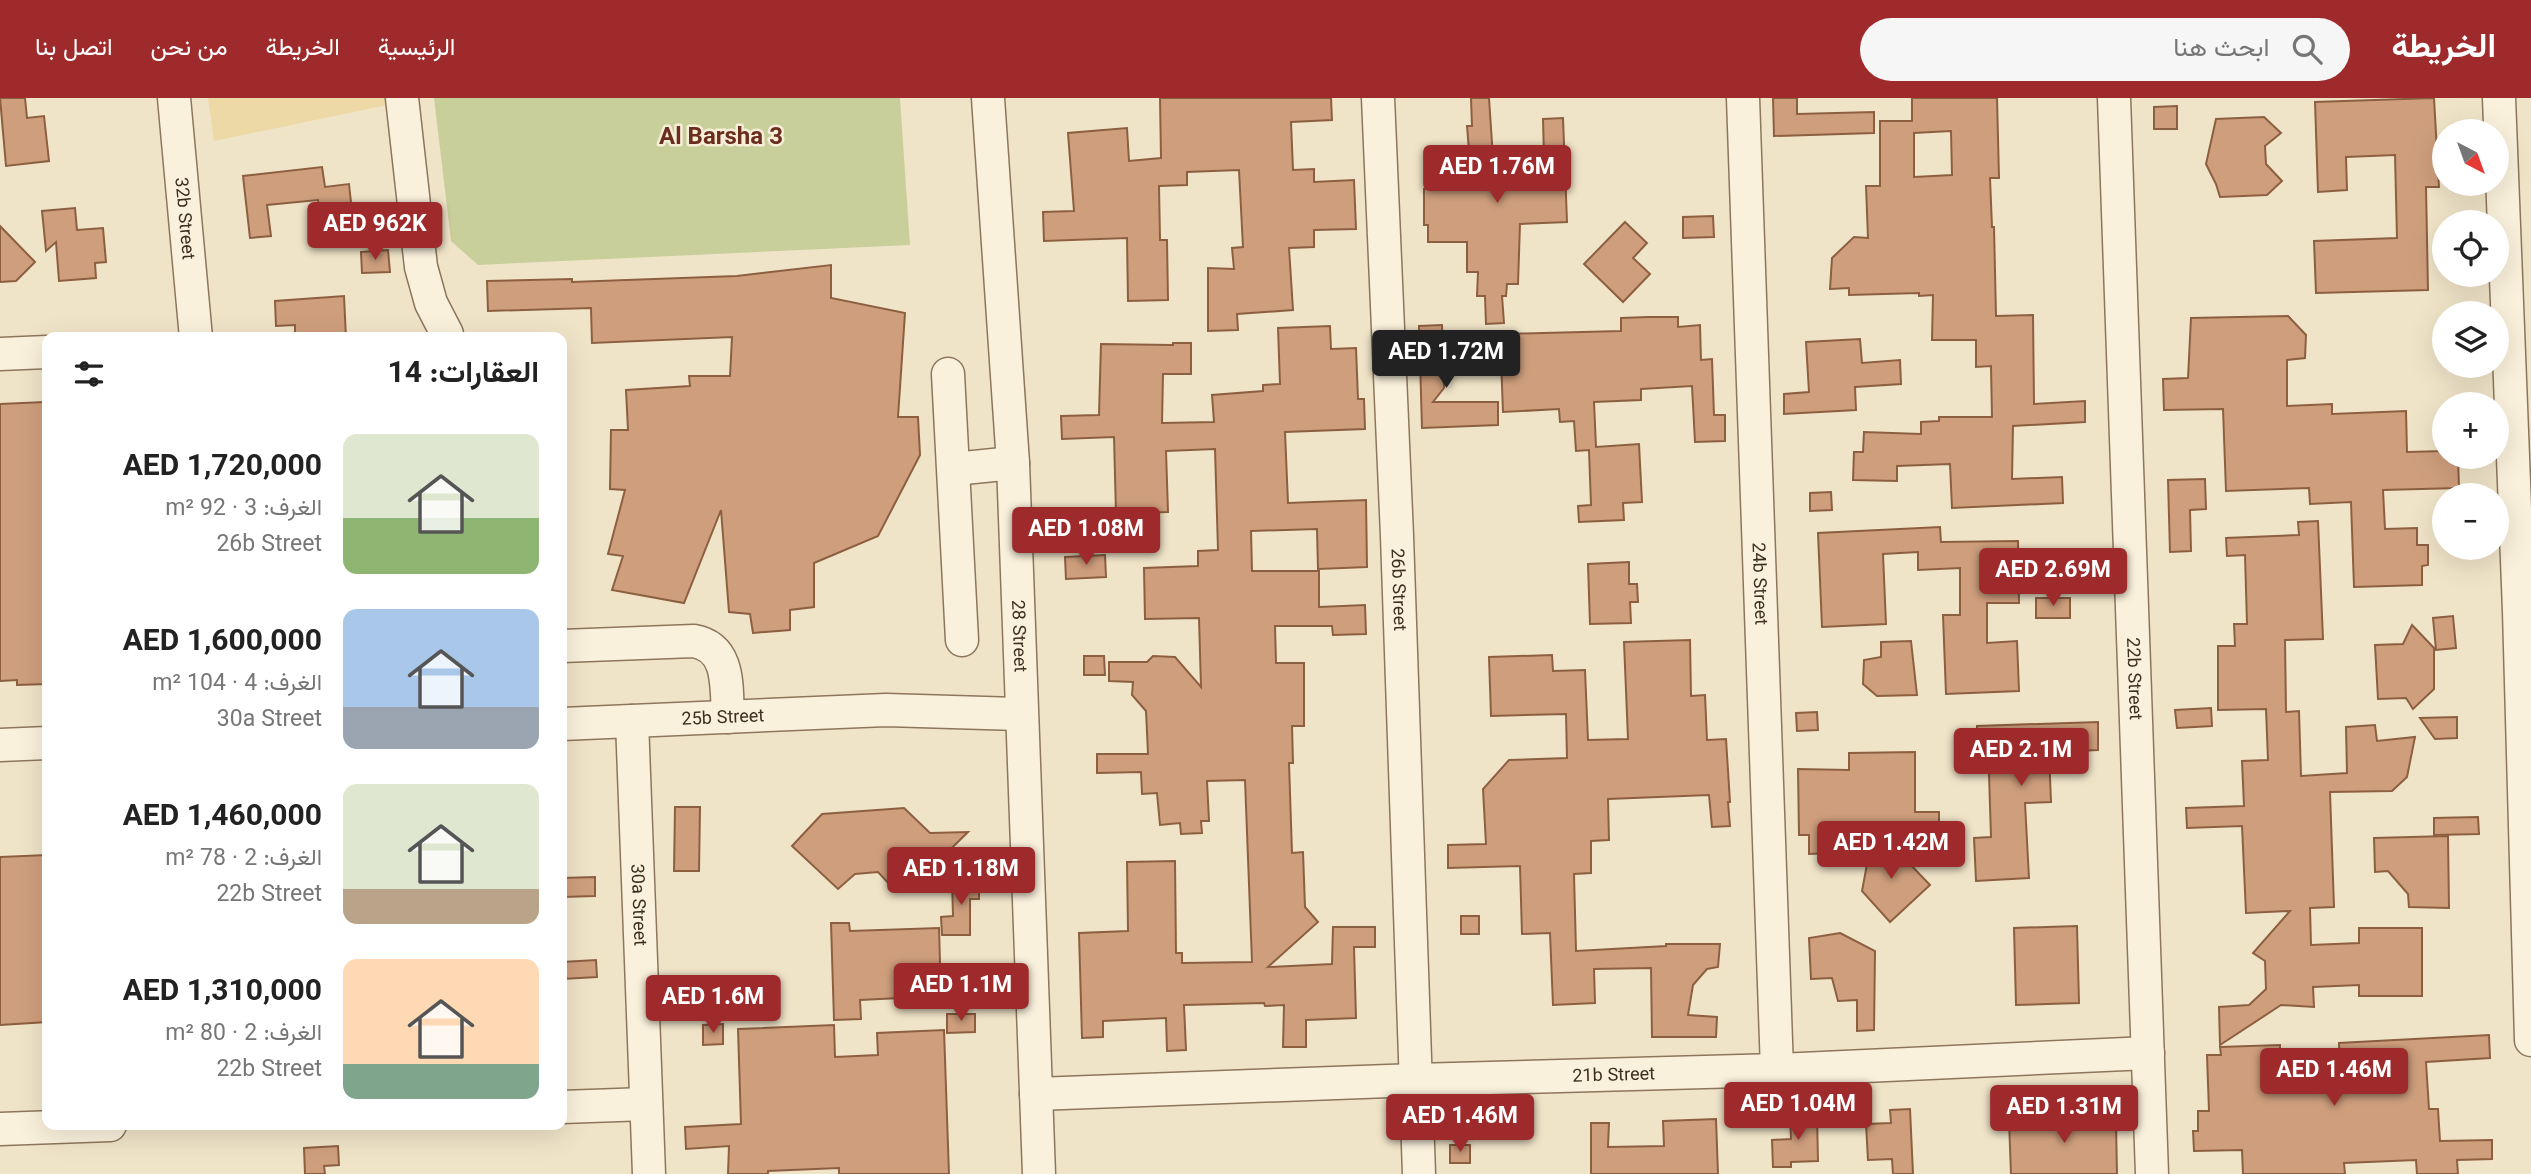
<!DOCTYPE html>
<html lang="ar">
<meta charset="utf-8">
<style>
body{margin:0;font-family:Georgia,Vazirmatn,serif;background:#f6f6f6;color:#222;direction:rtl;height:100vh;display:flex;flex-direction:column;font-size:26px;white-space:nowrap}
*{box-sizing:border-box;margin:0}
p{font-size:23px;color:#767676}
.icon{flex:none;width:38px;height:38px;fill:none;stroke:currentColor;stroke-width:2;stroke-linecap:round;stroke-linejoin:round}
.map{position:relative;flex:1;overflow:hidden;direction:ltr}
.drawer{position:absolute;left:42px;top:234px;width:525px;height:798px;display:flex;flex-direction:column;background:#fff;border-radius:14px;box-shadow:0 7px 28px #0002;direction:rtl}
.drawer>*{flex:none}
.needle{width:46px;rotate:139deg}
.fabs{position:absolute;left:2432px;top:21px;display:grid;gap:14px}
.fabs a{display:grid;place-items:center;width:77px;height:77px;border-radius:50%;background:#fff;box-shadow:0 7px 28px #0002;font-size:35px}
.price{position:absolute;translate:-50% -60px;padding:0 16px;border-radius:7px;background:#9e2a2b;color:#fff;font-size:23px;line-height:46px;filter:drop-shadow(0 2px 4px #0008)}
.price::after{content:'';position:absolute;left:50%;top:42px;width:21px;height:16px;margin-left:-10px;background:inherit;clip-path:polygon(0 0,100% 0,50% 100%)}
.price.selected{background:#222;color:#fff}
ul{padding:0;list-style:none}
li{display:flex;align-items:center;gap:21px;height:175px;padding:0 28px}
li span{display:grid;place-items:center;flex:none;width:196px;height:140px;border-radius:14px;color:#555}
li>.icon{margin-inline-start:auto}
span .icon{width:84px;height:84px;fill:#fffc;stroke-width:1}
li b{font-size:30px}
h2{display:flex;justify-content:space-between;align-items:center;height:84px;padding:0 28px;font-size:30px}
header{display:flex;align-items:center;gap:42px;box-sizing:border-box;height:98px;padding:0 35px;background:#9e2a2b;color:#fff}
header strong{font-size:33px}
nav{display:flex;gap:38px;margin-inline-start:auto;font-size:24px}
.search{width:490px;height:63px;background:#f6f6f6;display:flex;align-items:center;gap:18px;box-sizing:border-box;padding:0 24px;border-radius:38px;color:#767676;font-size:26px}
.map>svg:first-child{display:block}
</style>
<header>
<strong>الخريطة</strong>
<div class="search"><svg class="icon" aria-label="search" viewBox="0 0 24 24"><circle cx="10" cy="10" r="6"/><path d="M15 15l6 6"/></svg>ابحث هنا</div>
<nav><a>الرئيسية</a><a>الخريطة</a><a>من نحن</a><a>اتصل بنا</a></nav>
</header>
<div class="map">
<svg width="2531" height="1076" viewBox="0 0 2531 1076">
<rect width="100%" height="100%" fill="#f0e4c8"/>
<path fill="#c9cf9b" d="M434 0H900L910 147 478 167 451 143Z"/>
<path fill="#ecd9a5" d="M208 0H393L392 6 214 43Z"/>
<g fill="#cf9f7d" stroke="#8d5f41" stroke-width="2" fill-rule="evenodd">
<path d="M0 0H25L27 20 44 18 49 63 6 68Z"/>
<path d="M1160 0H1331L1332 22 1291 24 1293 72 1314 71V84L1354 82 1356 131 1314 132V149L1289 150 1293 212 1237 216 1238 232 1208 233V170L1234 171 1232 150 1243 149 1239 72 1187 74V87L1159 88 1160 142H1167L1168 202 1128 203 1127 140 1044 143 1043 114 1074 113 1068 35 1127 30 1129 63 1161 60Z"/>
<path d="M1471 0H1489L1493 60H1544L1543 21 1563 20 1567 124 1520 126 1518 186H1507L1506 198H1502L1504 225 1486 226 1485 198H1477L1478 174H1467V144H1428V127H1424V91H1438V77H1471L1467 28H1472Z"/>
<path d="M1773 0H1797V16L1874 14V35L1774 38Z"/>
<path d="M1912 0H1997L1999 80H1990L1992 129H1994L1996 218 2033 217 2034 306 2085 303V324L2013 328 2012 381 2062 379 2063 405 1952 410 1950 366 1897 368V383L1853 382 1854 354H1863L1864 334 1921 336V324L1939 323V319H1992L1991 268 1976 269V242H1932L1933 197 1919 198V195L1849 197V190L1830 191 1832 160 1854 139 1868 140 1866 88H1880V23H1912ZM1951 33 1952 77 1914 79V35Z"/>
<path d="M2434 0 2439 89H2426L2428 192 2316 195 2314 143 2397 140 2395 57 2346 59 2347 92 2318 94 2315 4Z"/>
<path d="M2177 8V31H2154V9Z"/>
<path d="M2264 19 2281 35 2265 48 2266 66 2282 83 2267 97 2220 99 2216 86 2206 66 2216 21Z"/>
<path d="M322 69 325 89 349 86 354 132 321 136 318 102 267 107 271 138 250 140 243 78Z"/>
<path d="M75 110 77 132 103 130 106 164 95 165 96 180 59 183 56 144 46 153 42 113Z"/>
<path d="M1713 118 1714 139 1683 140V119Z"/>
<path d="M1625 124 1647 145 1633 160 1650 176 1623 204 1584 166Z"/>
<path d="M0 128 35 164 16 183 0 184Z"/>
<path d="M388 152 390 174 362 175 361 154Z"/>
<path d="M831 167V200L905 215 898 319H918L920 357 878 438 814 465V509L790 512V532L753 535 750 516 729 514 721 412 684 505 612 492 623 458 608 456 625 392 610 391 611 332H628L626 292 690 288 689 278H730L732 239 592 245 591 210 488 213 487 183 572 181V184L737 178Z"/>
<path d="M344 198 346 240H295V227L276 228 275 203Z"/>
<path d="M2288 218 2306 237 2305 260 2287 262V308L2332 306V316L2406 313 2407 354 2445 353V359H2458L2459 390 2383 392 2385 431 2417 430V447H2428V467L2422 468V487L2354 489 2351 404 2310 406 2309 390 2226 393 2223 311 2164 312 2163 281 2188 280 2191 220Z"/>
<path d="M1648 219H1678V229L1700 227 1701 262 1712 261 1714 317H1725V343L1695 344 1692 288 1641 291V302L1594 304 1596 349 1639 346 1642 404 1623 405 1624 422 1579 424 1578 408 1591 407 1589 352 1576 353 1574 323 1560 324 1559 311 1503 314 1500 236 1621 233V220Z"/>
<path d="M1442 227 1444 290 1433 304H1498V327L1422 330 1419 228Z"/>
<path d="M1330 228 1331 251 1356 250 1358 301H1364L1365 331 1285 334 1288 405 1366 402 1367 469 1318 471 1317 431 1251 433 1252 473H1319V509L1365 507 1366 536 1333 537 1332 528H1275L1276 565H1304V628H1292L1293 665H1289L1292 755 1303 754 1305 809 1318 824 1268 869 1332 866 1333 829H1375V849H1354L1356 920 1306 922V949H1283L1284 907 1265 908 1264 905 1184 907 1186 952 1167 953 1166 920 1103 923V939L1082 940 1079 835 1128 833 1127 764 1175 763 1176 855H1182V865L1252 864 1245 682 1207 683 1209 723H1201L1202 735 1181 736 1180 725 1160 727 1157 695 1142 696 1141 674 1097 675V656H1148L1146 613 1132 597 1133 584 1109 583V564H1147L1153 558 1175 559 1201 589 1199 520 1145 521 1144 470 1198 468V453L1218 452 1215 351 1166 353 1168 414 1116 416 1114 339 1062 341 1061 318 1099 317 1101 246 1173 247V245H1191V276H1163L1162 325 1214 324 1212 297 1263 293V287L1280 286 1278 230Z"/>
<path d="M1860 241 1862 265 1900 262 1901 286 1855 289 1856 312 1784 316V296L1809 294 1806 244Z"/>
<path d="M44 304 45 320H47V586L17 587V582L0 583V306Z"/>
<path d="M2205 381 2206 411 2190 412 2191 453 2170 454 2168 382Z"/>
<path d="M1831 394 1832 412 1810 413V395Z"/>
<path d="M2318 423 2323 541 2285 542 2286 614 2299 613 2301 678 2347 675 2346 629 2375 627 2377 643 2415 639 2407 679 2392 693 2330 694 2334 809 2310 810 2311 847 2359 845V830H2422V898H2359V887L2313 889 2314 909 2281 907 2220 947 2219 909 2249 907 2266 891 2265 863 2253 855 2290 813 2246 815 2242 728 2187 730 2186 710 2244 708 2242 663 2268 662 2266 611 2218 612V548H2235L2234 526H2247L2245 457 2227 458 2226 440 2299 437 2298 424Z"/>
<path d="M1940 429 1941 444 2018 443 2019 505H1987V545L2017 543 2019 593 1946 596 1943 517H1960V470L1918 472V454L1883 456 1886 526 1822 529 1818 435Z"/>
<path d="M1105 457 1106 479 1066 481 1065 459Z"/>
<path d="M1629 464V486H1637L1638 504H1630L1631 525 1590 526 1588 466Z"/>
<rect x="2036" y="500" width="34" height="20"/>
<path d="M2453 518 2456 550 2436 552 2433 520Z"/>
<path d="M2412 527 2434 550V591L2413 611 2406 600 2378 601 2375 547 2403 546Z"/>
<path d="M1690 542 1691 598 1705 597 1707 642 1726 641 1730 704H1728L1730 728 1712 729 1709 697 1608 701 1609 742 1591 743V775L1574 776 1576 853 1666 848V846H1720L1718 869 1707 871 1693 887 1688 917 1717 919 1716 939H1652L1651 870 1594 871 1595 905 1553 907 1550 835 1522 836 1520 768 1448 770V747L1486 746 1483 691 1509 662 1567 660 1566 616 1491 618 1489 559 1552 557 1553 573 1585 572 1588 642 1628 641 1624 544Z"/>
<path d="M1911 543 1917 597 1877 598 1863 586 1864 562 1881 559V544Z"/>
<path d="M1084 558H1104L1105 577H1084Z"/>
<path d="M2211 610 2212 628 2177 630 2175 612Z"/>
<path d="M1817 614 1818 632 1797 633 1796 615Z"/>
<path d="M2457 619V640L2435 641 2420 620Z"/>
<path d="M2098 624V652L2049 654 2051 704 2025 705 2029 780 1976 783 1974 740 1991 739 1988 645H1977V628Z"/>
<path d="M1915 654V714H1939V731L1829 736V755L1809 756V737H1799L1798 671 1849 672V655Z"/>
<path d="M675 709H700L699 773H674Z"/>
<path d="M904 710 930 735 968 734 910 791 900 782 891 788 878 774 855 776 838 791 792 748 822 716Z"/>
<path d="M2478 719 2479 736 2434 737V720Z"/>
<path d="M1883 738 1930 787 1890 824 1862 793 1868 761Z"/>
<path d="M2448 738 2449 810 2409 809 2408 796 2388 773 2375 774 2374 740Z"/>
<path d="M47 757V924L0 927V759Z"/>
<path d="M595 779V798L562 799V780Z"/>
<path d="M979 780V801H970V837H942L941 819 953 818 952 781Z"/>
<rect x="1461" y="818" width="18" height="18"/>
<path d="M831 825H849L850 833 939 830 941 898 860 902 861 921 834 922Z"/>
<path d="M2077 828 2079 905 2016 907 2014 830Z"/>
<path d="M1840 835 1875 853 1874 932 1857 933V902L1838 903 1832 880 1811 881 1809 840Z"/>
<path d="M596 862 597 879 562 881V864Z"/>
<path d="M947 916H975V934L947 935Z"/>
<path d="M723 926V946L703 947V927Z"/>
<path d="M834 927 835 959 878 957 877 935 944 932 949 1076H839V1070L768 1073V1076H728L729 1048 686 1051 685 1029 741 1026 738 931Z"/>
<path d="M2489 937 2490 960 2426 964 2429 1011H2438L2440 1043 2492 1042V1061L2457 1062 2458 1076H2417L2416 1062 2344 1065 2345 1076H2243L2242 1052 2194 1053 2193 1033H2198V1013H2209L2207 957H2221L2220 949 2280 947V971L2340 969 2339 945Z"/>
<path d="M2073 1003H2093V1025H2116L2117 1076H2011L2009 1023 2073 1020Z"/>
<path d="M1910 1011 1913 1076H1893L1892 1061 1868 1062 1866 1026 1891 1025 1890 1012Z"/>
<path d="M1817 1016 1818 1063 1791 1064V1069H1773L1772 1042 1791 1041 1790 1017Z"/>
<path d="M1716 1021 1718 1076H1591V1025H1609L1608 1049 1664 1048 1663 1023Z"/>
<rect x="1450" y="1047" width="20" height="18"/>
<path d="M338 1048 339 1067 324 1068 325 1076H305L304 1050Z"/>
</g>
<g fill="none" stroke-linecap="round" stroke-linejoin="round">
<defs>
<g id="minor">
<path id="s1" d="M174 0 196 240"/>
<path d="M402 0 421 169 431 205 447 236"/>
<path id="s2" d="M988 0 1013 365 1039 1076"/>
<path id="s3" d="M1378 0 1397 438 1419 1076"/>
<path id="s4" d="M1743 0 1777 972"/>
<path id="s5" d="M2114 0 2152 1076"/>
<path d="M2499 0 2519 513 2531 942"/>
<path d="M0 256 47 254"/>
<path d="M948 276 962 542"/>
<path d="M954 371 1013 365"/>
<path d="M562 548 694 543C731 550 726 589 728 619"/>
<path id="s6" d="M632 623 649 1076"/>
<path id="s7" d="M562 626 886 612 1021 616"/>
<path d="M0 647 47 645"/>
<path id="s8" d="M1036 996 1416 982 1777 972 2148 955"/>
<path d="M562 1009 646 1006"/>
<path d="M0 1031 110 1027"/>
</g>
</defs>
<use href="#minor" stroke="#8d765c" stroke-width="35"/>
<use href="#minor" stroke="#faf1dc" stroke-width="32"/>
</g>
<g text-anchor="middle" stroke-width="5" stroke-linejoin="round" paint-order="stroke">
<g font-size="18" fill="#3d2e20" stroke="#f7eed8">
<text dy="6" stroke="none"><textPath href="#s1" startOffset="121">32b Street</textPath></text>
<text dy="6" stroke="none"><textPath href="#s4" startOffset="486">24b Street</textPath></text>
<text dy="6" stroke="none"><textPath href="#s3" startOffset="492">26b Street</textPath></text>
<text dy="6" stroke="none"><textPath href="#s2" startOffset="539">28 Street</textPath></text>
<text dy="6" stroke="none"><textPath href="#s5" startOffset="581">22b Street</textPath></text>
<text dy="6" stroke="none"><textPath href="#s7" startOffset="161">25b Street</textPath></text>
<text dy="6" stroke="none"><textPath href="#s6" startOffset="184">30a Street</textPath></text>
<text dy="6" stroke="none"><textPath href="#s8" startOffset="578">21b Street</textPath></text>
</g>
<g font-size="24" font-weight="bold" fill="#6b2e1e" stroke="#f7eed8">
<text x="721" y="46">Al Barsha 3</text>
</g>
</g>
</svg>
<div class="fabs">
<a><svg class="needle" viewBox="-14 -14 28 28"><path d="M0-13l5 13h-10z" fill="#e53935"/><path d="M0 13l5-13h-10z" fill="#767676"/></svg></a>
<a><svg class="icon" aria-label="locate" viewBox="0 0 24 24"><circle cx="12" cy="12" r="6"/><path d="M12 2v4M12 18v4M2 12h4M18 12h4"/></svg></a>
<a><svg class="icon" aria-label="layers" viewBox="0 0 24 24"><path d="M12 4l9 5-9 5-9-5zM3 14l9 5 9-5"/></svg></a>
<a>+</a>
<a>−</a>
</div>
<b class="price" style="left:1497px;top:107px">AED 1.76M</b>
<b class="price" style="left:375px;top:164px">AED 962K</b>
<b class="price selected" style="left:1446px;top:292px">AED 1.72M</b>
<b class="price" style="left:1086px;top:469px">AED 1.08M</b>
<b class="price" style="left:2053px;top:510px">AED 2.69M</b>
<b class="price" style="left:2021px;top:690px">AED 2.1M</b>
<b class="price" style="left:1891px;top:783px">AED 1.42M</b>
<b class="price" style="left:961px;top:809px">AED 1.18M</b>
<b class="price" style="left:961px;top:925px">AED 1.1M</b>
<b class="price" style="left:713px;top:937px">AED 1.6M</b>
<b class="price" style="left:2334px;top:1010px">AED 1.46M</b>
<b class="price" style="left:1798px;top:1044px">AED 1.04M</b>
<b class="price" style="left:2064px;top:1047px">AED 1.31M</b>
<b class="price" style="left:1460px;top:1056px">AED 1.46M</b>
<section class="drawer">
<h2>العقارات: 14<svg class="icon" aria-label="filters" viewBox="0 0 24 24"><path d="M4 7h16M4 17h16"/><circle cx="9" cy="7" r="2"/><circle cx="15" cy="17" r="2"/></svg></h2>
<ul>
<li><span style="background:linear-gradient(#dfe7d0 60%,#8fb573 0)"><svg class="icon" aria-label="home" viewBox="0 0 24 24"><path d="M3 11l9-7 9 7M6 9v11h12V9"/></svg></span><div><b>AED 1,720,000</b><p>الغرف: 3 · 92 m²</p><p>26b Street</p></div></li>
<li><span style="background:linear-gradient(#a9c7e8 70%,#9aa5b1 0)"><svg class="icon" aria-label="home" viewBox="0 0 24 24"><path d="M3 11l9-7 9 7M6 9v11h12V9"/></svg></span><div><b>AED 1,600,000</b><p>الغرف: 4 · 104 m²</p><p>30a Street</p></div></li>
<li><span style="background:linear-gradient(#dfe7d0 75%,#b9a48a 0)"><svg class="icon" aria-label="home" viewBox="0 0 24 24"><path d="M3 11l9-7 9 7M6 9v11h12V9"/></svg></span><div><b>AED 1,460,000</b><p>الغرف: 2 · 78 m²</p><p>22b Street</p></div></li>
<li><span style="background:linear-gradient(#ffd9b3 75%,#7fa58c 0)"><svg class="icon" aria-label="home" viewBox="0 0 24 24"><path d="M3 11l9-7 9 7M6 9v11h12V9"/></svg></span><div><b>AED 1,310,000</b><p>الغرف: 2 · 80 m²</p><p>22b Street</p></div></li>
</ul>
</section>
</div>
